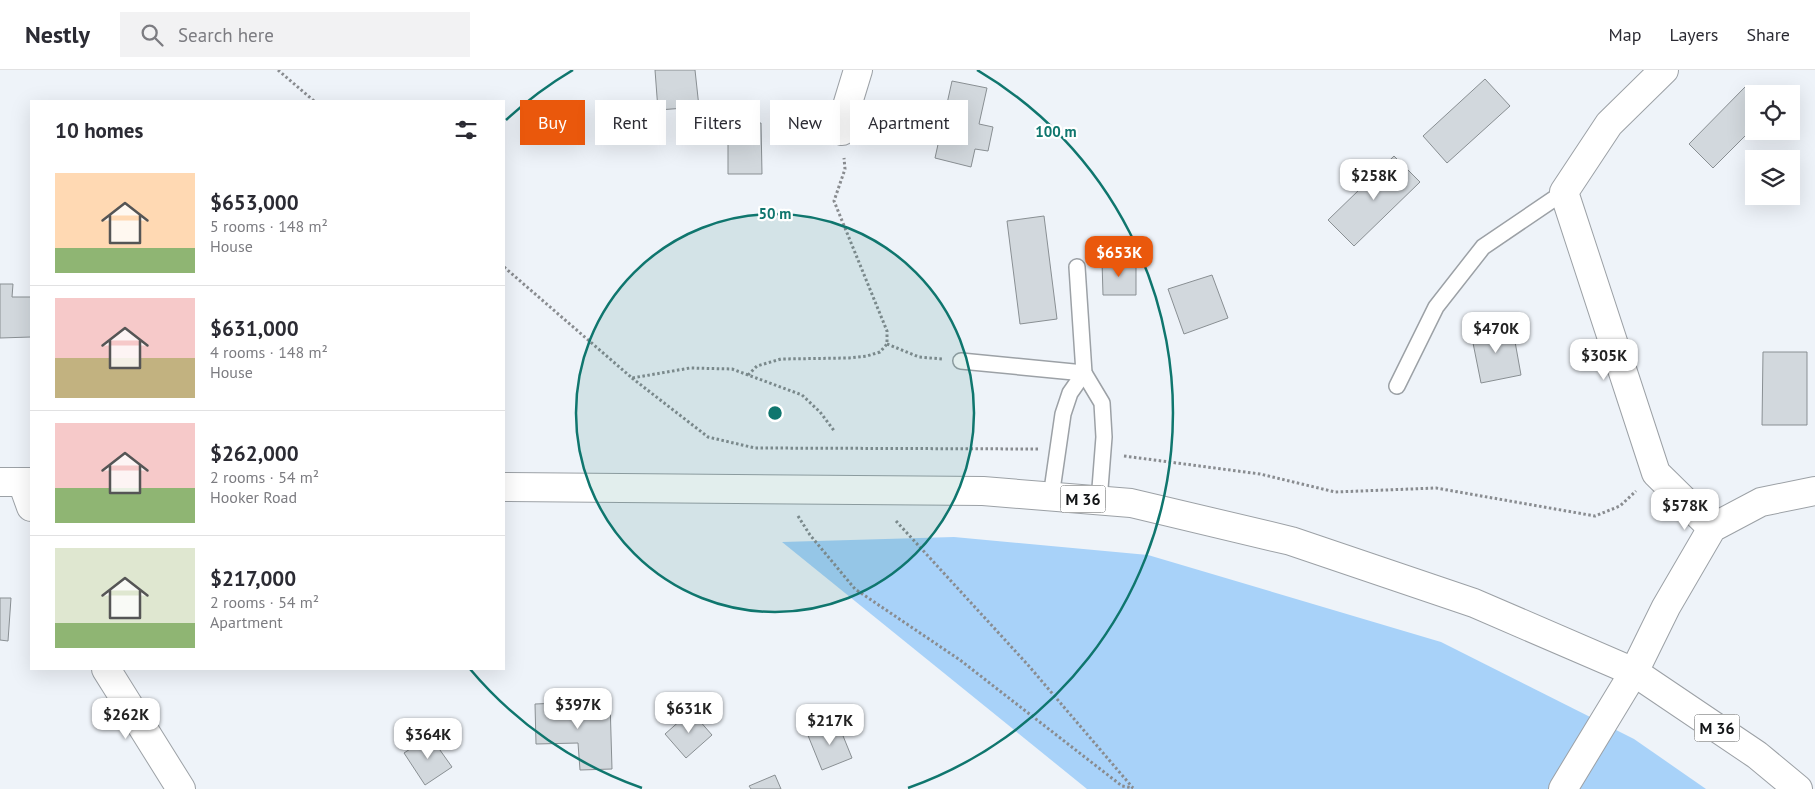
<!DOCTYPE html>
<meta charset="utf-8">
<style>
body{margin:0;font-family:"PT Sans",sans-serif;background:#f2f2f3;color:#2b2b33;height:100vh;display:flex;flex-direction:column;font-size:19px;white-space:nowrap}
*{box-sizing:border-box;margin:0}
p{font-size:16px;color:#7c7c81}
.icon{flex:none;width:28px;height:28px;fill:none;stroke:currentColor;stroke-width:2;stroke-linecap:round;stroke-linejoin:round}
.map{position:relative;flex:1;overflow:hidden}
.drawer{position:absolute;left:30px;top:30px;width:475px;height:570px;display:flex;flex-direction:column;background:#fff;border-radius:0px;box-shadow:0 5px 20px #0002}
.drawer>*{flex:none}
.hud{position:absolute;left:520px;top:30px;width:475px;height:45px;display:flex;gap:10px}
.controls{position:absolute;left:1745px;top:15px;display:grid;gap:10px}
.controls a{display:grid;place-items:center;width:55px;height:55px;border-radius:0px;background:#fff;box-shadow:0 5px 20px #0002;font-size:25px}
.price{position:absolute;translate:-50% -42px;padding:0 11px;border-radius:10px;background:#fff;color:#222;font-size:16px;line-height:32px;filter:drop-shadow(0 1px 2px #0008)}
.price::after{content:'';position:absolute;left:50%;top:30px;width:15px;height:11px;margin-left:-8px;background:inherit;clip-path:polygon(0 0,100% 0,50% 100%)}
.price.on{background:#ea580c;color:#fff}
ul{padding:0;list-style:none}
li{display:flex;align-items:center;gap:15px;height:125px;padding:0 25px}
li+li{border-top:1px solid #e1e1e2}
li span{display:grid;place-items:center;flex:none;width:140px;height:100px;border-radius:0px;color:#555}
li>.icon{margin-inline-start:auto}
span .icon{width:60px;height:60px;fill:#fffc;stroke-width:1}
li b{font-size:21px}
h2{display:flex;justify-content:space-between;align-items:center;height:60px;padding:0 25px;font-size:21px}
.tag{padding:0 18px;border-radius:0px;background:#fff;box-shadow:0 5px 20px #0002;font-size:18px;line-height:45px}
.tag.on{background:#ea580c;color:#fff}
header{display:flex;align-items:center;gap:30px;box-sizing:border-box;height:70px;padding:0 25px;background:#fff;border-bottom:1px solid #e1e1e2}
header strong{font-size:24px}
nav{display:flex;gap:28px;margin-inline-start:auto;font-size:18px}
.search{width:350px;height:45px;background:#f2f2f3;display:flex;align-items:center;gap:12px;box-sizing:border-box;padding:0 18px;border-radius:0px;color:#7c7c81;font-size:19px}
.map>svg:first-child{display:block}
</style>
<header>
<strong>Nestly</strong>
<div class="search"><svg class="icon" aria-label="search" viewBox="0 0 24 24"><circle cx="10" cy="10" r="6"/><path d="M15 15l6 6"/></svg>Search here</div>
<nav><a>Map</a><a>Layers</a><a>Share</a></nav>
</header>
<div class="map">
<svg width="1815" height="719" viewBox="0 0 1815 719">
<rect width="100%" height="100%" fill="#eef3f9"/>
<path fill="#a8d2f9" d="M954 467 1148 485 1441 572 1634 669 1706 719H1087L782 472Z"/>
<g fill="#d2d8dd" stroke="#898f93">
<path d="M655 0H695L699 37 658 40Z"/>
<path d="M1485 9 1510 36 1447 93 1423 66Z"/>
<path d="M952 11 987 18 979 54 993 57 988 81 975 79 971 97 935 88Z"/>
<path d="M1746 16 1754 24V57L1713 98 1689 74Z"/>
<path d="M728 53H761L762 104H728Z"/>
<path d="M1394 86 1420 112 1354 176 1328 150Z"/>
<path d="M1044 146 1057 249 1020 254 1007 151Z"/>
<path d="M1102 191H1136V225H1103Z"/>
<path d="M1212 205 1228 248 1184 264 1168 219Z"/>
<path d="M0 214H13L12 227H31V267L0 268Z"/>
<path d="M1512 255 1521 305 1481 313 1471 263Z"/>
<path d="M1763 282H1807V355H1762Z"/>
<path d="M0 528H11L8 571 0 570Z"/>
<path d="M610 631 612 699 580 700 578 673 536 674 535 634Z"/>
<path d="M691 641 712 665 686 688 665 664Z"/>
<path d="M837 651 852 688 822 700 807 663Z"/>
<path d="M430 666 452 697 425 715 404 683Z"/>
<path d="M775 705 781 719H751L749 716Z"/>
</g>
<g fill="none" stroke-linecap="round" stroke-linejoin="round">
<defs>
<g id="service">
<path d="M1077 197 1084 303 1102 333 1104 367 1099 431"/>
<path d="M961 291 1084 303"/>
<path d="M1397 316 1436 237 1483 177 1564 122"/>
<path d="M1051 427 1063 344 1070 323 1084 303"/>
</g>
<g id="minor">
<path d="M1664 0 1609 54 1564 122 1656 403 1712 458"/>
<path d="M842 61 847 36 858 0"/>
<path d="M22 412 31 437"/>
<path d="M106 599 181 719"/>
<path d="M1563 719 1634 602"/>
</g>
<path id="secondary" d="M1634 602 1666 537 1712 458 1761 432 1815 421"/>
<g id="primary">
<path d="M0 412H31"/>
<path d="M504 417 983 421 1131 433 1291 471 1474 533 1634 602 1757 685 1798 719"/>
</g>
</defs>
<use href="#service" stroke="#9ca1a6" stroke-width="18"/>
<use href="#minor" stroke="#9ca1a6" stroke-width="30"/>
<use href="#secondary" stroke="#9ca1a6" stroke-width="30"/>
<use href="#primary" stroke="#9ca1a6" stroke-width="30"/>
<g stroke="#898c90" stroke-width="3" stroke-dasharray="2.5 2.5" stroke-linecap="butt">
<path d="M278 0 314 31"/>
<path d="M504 197 632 308 690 298 732 299 802 325 820 342 835 362"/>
<path d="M887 274 919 287 942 289"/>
<path d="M748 305 757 296 781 289 849 288 867 286 880 282 887 274V261L834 131 845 99 844 88"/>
<path d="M632 308 708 367 755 378 1038 379"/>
<path d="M1124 386 1260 404 1335 422 1436 418 1595 446 1620 436 1636 421"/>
<path d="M798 446 810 465 855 519 960 590 1122 716 1133 718"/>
<path d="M896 451 1028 595 1133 718"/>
</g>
<use href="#service" stroke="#fff" stroke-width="15"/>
<use href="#minor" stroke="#fff" stroke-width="28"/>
<use href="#secondary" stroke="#fff" stroke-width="28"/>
<use href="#primary" stroke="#fff" stroke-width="28"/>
</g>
<circle cx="775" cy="343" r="199" fill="#0f766e" fill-opacity=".12"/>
<g fill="none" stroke="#0f766e" stroke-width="2.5">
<circle cx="775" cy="343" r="199"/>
<path d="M642 718A398 398 0 0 1 470 599M506 50A398 398 0 0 1 573 0M977 0A398 398 0 0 1 908 718"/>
</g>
<g text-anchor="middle" stroke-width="4.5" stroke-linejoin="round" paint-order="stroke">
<g fill="#fff" stroke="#585a5b" stroke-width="1">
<rect x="1060.5" y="415.5" width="45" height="27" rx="4"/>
<rect x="1694.5" y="644.5" width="45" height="27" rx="4"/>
</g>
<g font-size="16" font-weight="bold" fill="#111315">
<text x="1083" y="435">M 36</text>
<text x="1717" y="664">M 36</text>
</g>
</g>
<circle cx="775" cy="343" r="8" fill="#0f766e" stroke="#fff" stroke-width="2.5"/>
<g font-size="15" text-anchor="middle" font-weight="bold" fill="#0f766e" stroke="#fff" stroke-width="4.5" stroke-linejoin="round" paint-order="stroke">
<text x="1056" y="67">100 m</text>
<text x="775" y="149">50 m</text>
</g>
</svg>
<div class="controls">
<a><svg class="icon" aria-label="locate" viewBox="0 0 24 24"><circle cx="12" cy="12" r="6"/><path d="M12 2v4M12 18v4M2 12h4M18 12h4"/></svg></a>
<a><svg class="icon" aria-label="layers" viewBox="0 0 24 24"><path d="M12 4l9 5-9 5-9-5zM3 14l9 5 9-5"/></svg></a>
</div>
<b class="price" style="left:1374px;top:131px">$258K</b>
<b class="price on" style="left:1119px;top:208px">$653K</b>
<b class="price" style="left:1496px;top:284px">$470K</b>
<b class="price" style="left:1604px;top:311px">$305K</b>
<b class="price" style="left:1685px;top:461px">$578K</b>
<b class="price" style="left:578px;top:660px">$397K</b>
<b class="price" style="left:689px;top:664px">$631K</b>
<b class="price" style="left:126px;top:670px">$262K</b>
<b class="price" style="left:830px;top:676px">$217K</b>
<b class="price" style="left:428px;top:690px">$364K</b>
<div class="hud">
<a class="tag on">Buy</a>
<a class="tag">Rent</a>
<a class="tag">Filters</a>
<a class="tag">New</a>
<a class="tag">Apartment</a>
</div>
<section class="drawer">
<h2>10 homes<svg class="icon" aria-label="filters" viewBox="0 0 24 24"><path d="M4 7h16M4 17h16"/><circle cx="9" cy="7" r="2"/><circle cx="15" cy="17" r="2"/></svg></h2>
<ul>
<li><span style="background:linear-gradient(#ffd9b3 75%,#8fb573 0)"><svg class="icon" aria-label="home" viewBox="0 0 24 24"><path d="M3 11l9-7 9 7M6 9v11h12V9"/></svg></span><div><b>$653,000</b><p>5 rooms · 148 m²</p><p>House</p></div></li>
<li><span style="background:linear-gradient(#f6c9c9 60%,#c2b280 0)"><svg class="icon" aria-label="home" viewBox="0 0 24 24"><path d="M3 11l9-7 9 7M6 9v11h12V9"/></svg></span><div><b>$631,000</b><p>4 rooms · 148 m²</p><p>House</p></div></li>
<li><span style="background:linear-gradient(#f6c9c9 65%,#8fb573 0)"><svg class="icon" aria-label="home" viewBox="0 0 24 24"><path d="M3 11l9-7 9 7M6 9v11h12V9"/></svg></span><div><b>$262,000</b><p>2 rooms · 54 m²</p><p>Hooker Road</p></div></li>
<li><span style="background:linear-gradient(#dfe7d0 75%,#8fb573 0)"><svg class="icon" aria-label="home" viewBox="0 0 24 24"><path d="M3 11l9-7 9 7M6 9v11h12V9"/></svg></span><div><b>$217,000</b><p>2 rooms · 54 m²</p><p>Apartment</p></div></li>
</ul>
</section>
</div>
